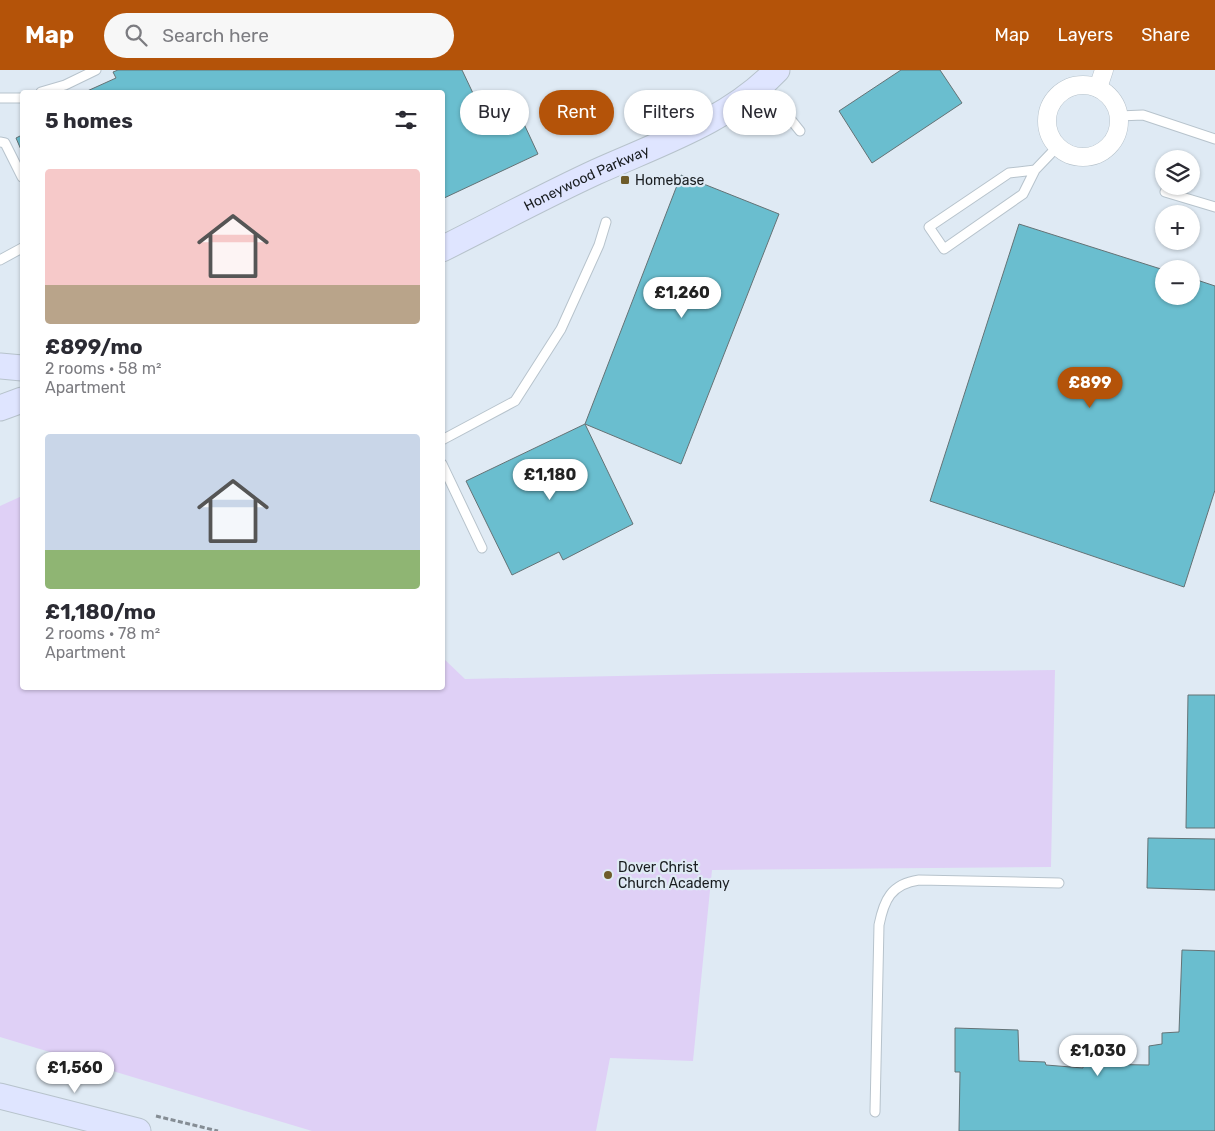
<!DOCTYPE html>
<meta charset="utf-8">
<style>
body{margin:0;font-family:Rubik,sans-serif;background:#f7f7f7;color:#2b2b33;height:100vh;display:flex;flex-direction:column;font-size:19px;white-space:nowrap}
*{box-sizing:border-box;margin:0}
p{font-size:16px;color:#7c7c81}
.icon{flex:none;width:28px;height:28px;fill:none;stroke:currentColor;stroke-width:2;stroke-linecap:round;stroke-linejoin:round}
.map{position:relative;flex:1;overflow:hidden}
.sheet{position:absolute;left:20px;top:20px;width:425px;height:600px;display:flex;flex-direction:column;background:#fff;border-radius:5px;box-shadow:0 1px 4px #0004}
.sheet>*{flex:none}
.banner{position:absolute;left:460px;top:20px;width:475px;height:45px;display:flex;gap:10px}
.fabs{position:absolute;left:1155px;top:80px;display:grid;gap:10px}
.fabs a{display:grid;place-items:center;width:45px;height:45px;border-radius:50%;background:#fff;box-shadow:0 1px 4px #0004;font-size:25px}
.price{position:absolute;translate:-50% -42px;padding:0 11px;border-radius:18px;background:#fff;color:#222;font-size:16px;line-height:32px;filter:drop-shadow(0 1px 2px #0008)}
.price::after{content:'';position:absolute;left:50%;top:30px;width:15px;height:11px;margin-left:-8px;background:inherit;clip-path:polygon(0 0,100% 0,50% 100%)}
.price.on{background:#b45309;color:#fff}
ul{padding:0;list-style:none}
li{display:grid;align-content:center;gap:10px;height:265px;padding:0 25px}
li span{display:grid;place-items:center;height:155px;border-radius:5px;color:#555}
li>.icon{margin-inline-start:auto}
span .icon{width:90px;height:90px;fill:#fffc;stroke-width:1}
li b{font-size:21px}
h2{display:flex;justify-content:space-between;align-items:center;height:60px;padding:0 25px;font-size:21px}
.chip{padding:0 18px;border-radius:22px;background:#fff;box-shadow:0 1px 4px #0004;font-size:18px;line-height:45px}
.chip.on{background:#b45309;color:#fff}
header{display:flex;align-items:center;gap:30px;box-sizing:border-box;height:70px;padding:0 25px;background:#b45309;color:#fff}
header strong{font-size:24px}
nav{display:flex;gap:28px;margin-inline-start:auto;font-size:18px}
.search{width:350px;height:45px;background:#f7f7f7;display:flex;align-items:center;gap:12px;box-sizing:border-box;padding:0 18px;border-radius:28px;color:#7c7c81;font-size:19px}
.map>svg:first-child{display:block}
</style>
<header>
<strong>Map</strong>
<div class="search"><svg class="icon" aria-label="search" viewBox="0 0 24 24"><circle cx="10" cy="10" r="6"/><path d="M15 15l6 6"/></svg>Search here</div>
<nav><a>Map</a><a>Layers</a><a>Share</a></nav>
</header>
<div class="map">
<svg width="1215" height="1061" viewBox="0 0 1215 1061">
<rect width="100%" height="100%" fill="#dfeaf4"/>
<path fill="#dfd0f6" d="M22 426V618H442L443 588 465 609 715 604 1055 600 1051 797 712 800 693 991 610 988 596 1061H312L0 967V436Z"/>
<g fill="#6abecf" stroke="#647275">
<path d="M118 0H462L480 38 510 24 538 84 442 129V22H85L116 8 113 2Z"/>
<path d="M901 0H940L962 33 872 93 839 41Z"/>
<path d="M22 65V82L16 68Z"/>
<path d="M681 105 779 144 681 394 585 354Z"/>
<path d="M1019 154 1164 200V226H1191V208L1215 216V420L1184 517 930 431Z"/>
<path d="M585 354 633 454 563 490 559 482 512 505 466 411Z"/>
<path d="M1188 625H1215V758H1186Z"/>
<path d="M1148 768 1215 769V820L1147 818Z"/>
<path d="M1182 880 1215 881V1061H959L960 1002H955V958L1018 960 1019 991 1045 992 1046 995 1083 998V994L1149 995V976L1162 974V963L1179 962Z"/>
</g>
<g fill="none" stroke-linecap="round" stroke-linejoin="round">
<defs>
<g id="lane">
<path d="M764 16 800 61"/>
<path d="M41 22 65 15 96 0"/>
<path d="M0 28H22"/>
<path d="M1119 46 1143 45 1215 69"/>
<path d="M0 72 5 73 22 107"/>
<path d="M1035 100 1009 103 929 157 944 179 1023 124 1035 100 1057 77"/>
<path d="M1165 122 1215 137"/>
<path d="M0 190 22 178"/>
<path d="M442 370 515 331 561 259 599 175 606 152"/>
<path d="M442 394 482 478"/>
<path d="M875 1042 879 855C884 830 891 814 919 810L1059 813"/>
</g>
<g id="street">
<circle cx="1083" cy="51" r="36"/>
<path d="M1098 18 1104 0"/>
</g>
<g id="secondary">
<path id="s1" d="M442 179C494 153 544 126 596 102 658 74 729 51 777 0"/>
<path d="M0 296 22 298"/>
<path d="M0 338 22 330"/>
<path d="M0 1026 138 1061"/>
</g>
</defs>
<use href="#lane" stroke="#b7c3cc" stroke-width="11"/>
<use href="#street" stroke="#b7c3cc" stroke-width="19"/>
<use href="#secondary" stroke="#b7c3cc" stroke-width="27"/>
<path stroke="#858d94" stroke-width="3" stroke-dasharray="5 2.5" stroke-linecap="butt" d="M156 1046 218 1061"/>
<use href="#lane" stroke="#fff" stroke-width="9"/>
<use href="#street" stroke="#fff" stroke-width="18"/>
<use href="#secondary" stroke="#dfe5ff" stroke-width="25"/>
</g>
<g fill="#6e5c2a" stroke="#dfeaf4" stroke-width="2">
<rect x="620" y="105" width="10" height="10" rx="2.5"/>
<circle cx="608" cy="805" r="5"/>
</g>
<g text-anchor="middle" stroke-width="4.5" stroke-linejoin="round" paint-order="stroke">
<g font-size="14" fill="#191d20" stroke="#dfeaf4">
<text dy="5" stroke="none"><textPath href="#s1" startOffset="161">Honeywood Parkway</textPath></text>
</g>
<g font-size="14" fill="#191d20" stroke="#dfeaf4" text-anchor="start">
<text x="635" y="115">Homebase</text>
<text x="618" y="802">Dover Christ<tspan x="618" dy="16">Church Academy</tspan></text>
</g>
</g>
</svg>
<div class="fabs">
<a><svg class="icon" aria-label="layers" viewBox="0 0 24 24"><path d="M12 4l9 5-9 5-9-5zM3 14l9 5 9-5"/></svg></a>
<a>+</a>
<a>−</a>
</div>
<b class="price" style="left:682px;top:249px">£1,260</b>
<b class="price on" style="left:1090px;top:339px">£899</b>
<b class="price" style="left:550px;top:431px">£1,180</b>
<b class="price" style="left:1098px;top:1007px">£1,030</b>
<b class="price" style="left:75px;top:1024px">£1,560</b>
<div class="banner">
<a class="chip">Buy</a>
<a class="chip on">Rent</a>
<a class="chip">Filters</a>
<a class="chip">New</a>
</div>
<section class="sheet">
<h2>5 homes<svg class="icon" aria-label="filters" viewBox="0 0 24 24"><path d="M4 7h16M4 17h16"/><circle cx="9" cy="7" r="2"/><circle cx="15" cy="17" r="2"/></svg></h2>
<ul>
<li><span style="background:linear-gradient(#f6c9c9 75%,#b9a48a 0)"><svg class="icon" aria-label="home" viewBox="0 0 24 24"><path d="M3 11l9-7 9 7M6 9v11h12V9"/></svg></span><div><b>£899/mo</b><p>2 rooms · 58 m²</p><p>Apartment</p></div></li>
<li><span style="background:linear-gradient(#c9d6e8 75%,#8fb573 0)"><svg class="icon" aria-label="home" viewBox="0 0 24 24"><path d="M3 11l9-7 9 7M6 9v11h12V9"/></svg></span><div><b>£1,180/mo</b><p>2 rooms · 78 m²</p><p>Apartment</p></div></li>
</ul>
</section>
</div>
